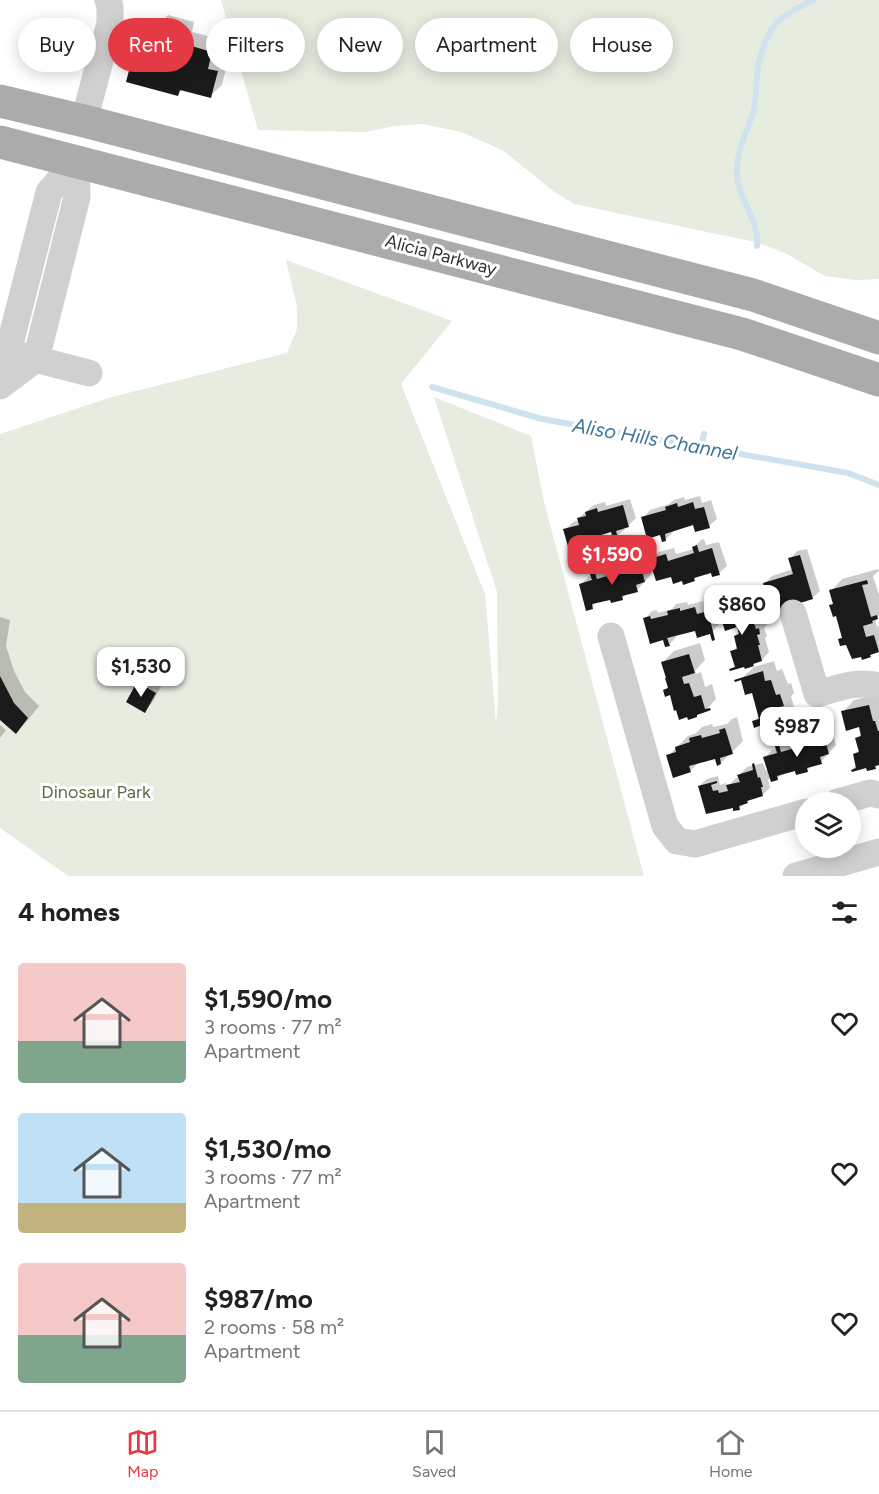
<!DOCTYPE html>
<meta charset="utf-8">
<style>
body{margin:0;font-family:Figtree,sans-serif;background:#f2f2f2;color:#222;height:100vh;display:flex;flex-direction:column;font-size:22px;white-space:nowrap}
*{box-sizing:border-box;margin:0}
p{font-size:20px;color:#767676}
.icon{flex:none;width:33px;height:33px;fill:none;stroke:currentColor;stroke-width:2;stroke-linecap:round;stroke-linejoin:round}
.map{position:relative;height:876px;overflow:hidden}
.drawer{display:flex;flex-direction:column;background:#fff;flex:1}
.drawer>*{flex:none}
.guide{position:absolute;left:18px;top:18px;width:843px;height:54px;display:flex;gap:12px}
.fabs{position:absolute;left:795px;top:792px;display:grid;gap:12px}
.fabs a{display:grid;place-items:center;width:66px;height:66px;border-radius:50%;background:#fff;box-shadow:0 3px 15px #0003;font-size:30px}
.price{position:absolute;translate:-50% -51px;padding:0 14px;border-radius:12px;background:#fff;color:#222;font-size:20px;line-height:39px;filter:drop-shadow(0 2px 3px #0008)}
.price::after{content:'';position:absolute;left:50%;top:36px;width:18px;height:14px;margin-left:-9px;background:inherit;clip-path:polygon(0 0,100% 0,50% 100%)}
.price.active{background:#e63946;color:#fff}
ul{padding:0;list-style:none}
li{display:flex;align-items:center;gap:18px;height:150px;padding:0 18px}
li span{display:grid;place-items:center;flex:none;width:168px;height:120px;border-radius:6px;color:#555}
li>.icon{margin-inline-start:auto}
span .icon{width:72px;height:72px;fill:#fffc;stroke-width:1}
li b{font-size:26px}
h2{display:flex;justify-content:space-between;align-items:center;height:72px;padding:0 18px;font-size:26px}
.chip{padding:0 21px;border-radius:27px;background:#fff;box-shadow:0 3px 15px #0003;font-size:21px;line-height:54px}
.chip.active{background:#e63946;color:#fff}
.tabs{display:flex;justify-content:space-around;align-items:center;height:84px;border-top:2px solid #e0e0e0;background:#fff;font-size:16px;color:#767676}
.tabs a{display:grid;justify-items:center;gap:3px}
.tabs .active{color:#e63946}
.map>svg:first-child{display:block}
</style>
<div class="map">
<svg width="879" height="876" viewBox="0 0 879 876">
<rect width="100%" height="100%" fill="#fff"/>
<g fill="#e6ecdf">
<path d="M221 0H879V279L855 280 825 276 785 253 755 242 574 204 553 191 504 151 461 132 423 124 395 126 364 132 258 130Z"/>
<path d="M286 260 452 321 401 384 485 594 496 723 498 703 497 592 434 397 531 436 544 502 644 876H68L0 828V434L112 397 287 353 297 329V307Z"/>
</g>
<g fill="#0003">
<path d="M168 15 194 22 192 32 223 40 218 57 228 60 222 85 210 96 183 89 178 94 141 33 152 22 159 24Z"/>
<path d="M700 496 702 503 711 500 717 519 709 526 694 524 673 530V532L666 539 661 533 643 518 650 510 669 504 674 500 684 497 685 500Z"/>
<path d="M630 499 636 518 628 526 624 527 625 529 617 536 612 530 593 537 586 544 565 530 573 522 579 520 578 518 594 505 605 502 606 506Z"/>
<path d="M704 539 706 545 719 542 727 566 719 573 712 571 699 575 694 580 683 579 654 571 637 590 628 593 622 598H611L598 601 592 607 581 584 603 563 606 562 608 568 626 563 636 554 650 549 653 558 659 552 674 548 676 554 694 549V547L701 540Z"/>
<path d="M807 549 820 591 812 598 765 583 772 576 793 569 790 559 797 551Z"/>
<path d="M878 569 879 571 873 576 879 595V616L875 618 877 627 879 626V650L874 652 870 656 840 640 843 636 837 615 831 606 834 603 831 591 842 579Z"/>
<path d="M754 596 759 615 761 614 763 622H766L767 625 764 628 767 636 765 638 769 652 762 660 757 661 753 665 732 652 738 646 735 636 740 631 738 625 720 611 728 604Z"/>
<path d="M703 601 704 608 715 605 719 624 712 632 696 629 676 635V637L669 645 645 619 652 611 657 610 658 613 672 609 676 604 687 602 688 605Z"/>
<path d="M0 617 10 620 6 646 14 671 25 692 39 706 27 721 16 732 0 718Z"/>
<path d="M700 643 705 660 695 671 696 674 701 672 705 687 712 684 716 699 705 711 700 712 696 716 671 693 665 690 669 687 663 662 674 651Z"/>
<path d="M774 661 777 671 782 669 788 684 791 683 794 693 791 696 796 714 799 713 801 718 789 729 754 722 760 716 753 691 742 678 754 667Z"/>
<path d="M145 676 162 685 152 703 144 711 138 683Z"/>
<path d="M879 694V764L875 768 868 767 851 771 857 764 854 754 860 749 857 738 862 733 860 725 843 712 854 700Z"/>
<path d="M737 717 743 741 721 763 716 757 700 761 690 771 668 756 688 736 696 733 702 727 712 724 713 727 727 724 732 719Z"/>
<path d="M0 725 6 730 0 738Z"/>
<path d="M830 726 836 745 821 762 813 765 807 770H796L783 773 777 779 771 777 768 780 770 788 762 795 751 798 740 808 699 786 707 779 718 776 720 785 726 783 727 787 736 778 740 777 739 775 747 767 763 763 766 771 769 770 765 757 772 750 777 748V746L784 739 787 738 789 745 809 739V737L816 730Z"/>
</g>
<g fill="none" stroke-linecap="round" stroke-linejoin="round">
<g stroke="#cfe2ee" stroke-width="6">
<path d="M757 246C760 221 739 201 737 176 735 152 748 131 754 109 757 95 756 81 758 67 759 61 761 55 763 49 772 18 787 14 813 0"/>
<path d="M432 387 542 419 848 473 879 485"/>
<path d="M701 447 704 434"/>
</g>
</g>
<g fill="#1a1a1a">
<path d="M155 26 183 34 181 43 212 52 208 69 218 71 211 98 180 90 178 96 126 82 139 32 152 36Z"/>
<path d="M693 502 695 509 704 507 710 528 695 532 693 525 665 534 666 541 662 542 660 535 647 539 641 517 666 510 665 507 677 503 678 507Z"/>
<path d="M623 505 629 527 616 531 618 538 613 539 611 532 585 540 586 545 569 550 563 529 579 525 577 518 586 516 585 512 597 508 598 512Z"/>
<path d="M697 545 699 552 712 548 720 575 712 577 711 573 694 578 695 581 683 585 682 581 673 584 671 577 656 581 649 559 666 554 668 561 694 553 692 547Z"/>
<path d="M800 555 813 599 771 612 763 583 793 574 788 558Z"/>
<path d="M639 560 645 582 636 585 638 592 622 596 623 600 611 603 610 600 592 604 593 609 586 611 579 584 592 580 590 574 595 573 597 579 624 571 623 565Z"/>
<path d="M867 580 868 584 862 585 871 617 877 615 878 619 872 621 873 623 863 626 866 637 874 635 879 652 870 655 871 657 862 660 861 657 852 659 846 645 840 646 838 639 842 638 836 616 833 617 829 605 833 604 829 590Z"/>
<path d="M746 603 751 621H753L756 629 759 628 760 634 757 635 760 645H758L762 661 753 664 754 666 745 669 744 667 730 671 729 669 735 667 730 651 737 649 734 636 739 634 737 627 725 631 719 611Z"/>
<path d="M695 607 697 614 708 611 715 640 712 641 710 634 697 638 695 631 667 638 670 646 665 647 663 640 650 644 643 618 650 616 651 619 668 615 667 611 680 608V611Z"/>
<path d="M689 654 695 673 682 677 684 684 689 683 694 697 701 695 705 709 710 708 711 710 697 715V717L688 720 687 717 679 720 676 710 674 711 670 695 665 697 663 690 668 688 665 678H666L661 662Z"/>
<path d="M763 671 765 681 771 680 776 695 780 694 784 706 780 707 785 725 788 724 790 731 765 738 762 725 754 728 752 721 759 719 752 693 745 695 741 680 735 682 734 680Z"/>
<path d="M0 676 14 703 28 718 16 734 0 720Z"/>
<path d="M137 682 156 693 145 713 126 702Z"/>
<path d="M869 705 873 721H875L878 731H879V765L875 766 876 769 867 771 866 768 852 772 851 770 856 768 853 754 859 752 855 738 861 736 859 727 846 731 841 711Z"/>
<path d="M818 726H821L829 754 820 757 822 764 807 768 808 772 796 775 795 771 777 776 778 780 771 782 763 757 777 753 775 746 779 745 781 752 809 744 807 737 820 733Z"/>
<path d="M725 728 733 754 720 758 721 764 717 766 715 759 689 766 691 772 673 778 666 755 676 752 675 747 690 742 689 738 701 735 702 738 720 733 719 730Z"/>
<path d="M754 763 758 778 760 777 763 787H761L763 796 747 801 748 803 739 806 740 810 733 811V808L706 814 698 786 717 781V783L711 785 713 791 718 790 719 793 728 791 726 785 740 782 737 775 753 770 752 764Z"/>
</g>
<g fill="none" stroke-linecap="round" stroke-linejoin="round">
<g stroke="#d0d0d0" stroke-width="27">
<path d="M84 121 110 23V7L108 0"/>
<path d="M19 355 89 373"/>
<path d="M0 373 8 352 49 192 76 161"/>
<path d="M0 386 36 359 77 197 76 161"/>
<path d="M793 613 817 694C838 688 858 680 879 686"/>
<path d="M611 636 665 826 677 841 695 844 806 812"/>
<path d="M838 802 870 793 879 795"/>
<path d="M796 876 879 852"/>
</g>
<g stroke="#ababab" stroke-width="33">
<path d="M0 101 84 121 753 295 879 338"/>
<path d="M0 142 742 334 879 380"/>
</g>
</g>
<g text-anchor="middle" stroke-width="6" stroke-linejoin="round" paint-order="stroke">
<g font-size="18" fill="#333" stroke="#fff">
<text transform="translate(441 255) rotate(15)" y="6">Alicia Parkway</text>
</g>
<g font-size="18" fill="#56703f" stroke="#fff">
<text x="96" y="798">Dinosaur Park</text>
</g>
<g font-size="20" font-style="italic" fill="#3f7597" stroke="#fff">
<text transform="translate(655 439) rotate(10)" y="7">Aliso Hills Channel</text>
</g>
</g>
</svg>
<div class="fabs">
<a><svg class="icon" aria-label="layers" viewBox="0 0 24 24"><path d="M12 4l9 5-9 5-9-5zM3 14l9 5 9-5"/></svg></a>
</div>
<b class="price active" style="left:612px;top:586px">$1,590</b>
<b class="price" style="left:742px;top:636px">$860</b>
<b class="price" style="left:141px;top:698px">$1,530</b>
<b class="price" style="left:797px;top:758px">$987</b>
<div class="guide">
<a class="chip">Buy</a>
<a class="chip active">Rent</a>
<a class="chip">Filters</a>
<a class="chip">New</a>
<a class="chip">Apartment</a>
<a class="chip">House</a>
</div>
</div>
<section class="drawer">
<h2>4 homes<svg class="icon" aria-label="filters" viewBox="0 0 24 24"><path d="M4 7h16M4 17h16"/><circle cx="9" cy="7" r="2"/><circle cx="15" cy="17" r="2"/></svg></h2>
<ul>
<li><span style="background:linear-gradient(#f6c9c9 65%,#7fa58c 0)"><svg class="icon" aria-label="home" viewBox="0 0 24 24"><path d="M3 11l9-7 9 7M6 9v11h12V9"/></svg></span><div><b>$1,590/mo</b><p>3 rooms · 77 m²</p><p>Apartment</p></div><svg class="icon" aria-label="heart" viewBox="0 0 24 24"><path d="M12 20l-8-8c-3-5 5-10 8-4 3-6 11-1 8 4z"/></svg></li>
<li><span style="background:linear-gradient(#bfe0f5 75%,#c2b280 0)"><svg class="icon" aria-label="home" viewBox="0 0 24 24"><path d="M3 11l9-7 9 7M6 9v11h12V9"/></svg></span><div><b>$1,530/mo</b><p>3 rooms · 77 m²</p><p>Apartment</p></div><svg class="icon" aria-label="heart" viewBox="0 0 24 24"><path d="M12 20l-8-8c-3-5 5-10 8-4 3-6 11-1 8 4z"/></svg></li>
<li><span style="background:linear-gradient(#f6c9c9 60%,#7fa58c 0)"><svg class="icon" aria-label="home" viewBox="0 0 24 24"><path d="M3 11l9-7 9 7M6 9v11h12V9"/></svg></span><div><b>$987/mo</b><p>2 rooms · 58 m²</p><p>Apartment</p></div><svg class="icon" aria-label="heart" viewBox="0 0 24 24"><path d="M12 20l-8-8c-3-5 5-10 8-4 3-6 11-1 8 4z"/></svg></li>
</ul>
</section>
<nav class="tabs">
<a class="active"><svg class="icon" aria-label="map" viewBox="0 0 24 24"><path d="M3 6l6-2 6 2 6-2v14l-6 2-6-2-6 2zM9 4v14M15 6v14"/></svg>Map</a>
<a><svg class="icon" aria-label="saved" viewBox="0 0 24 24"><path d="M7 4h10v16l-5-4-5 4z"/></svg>Saved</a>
<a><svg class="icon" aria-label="home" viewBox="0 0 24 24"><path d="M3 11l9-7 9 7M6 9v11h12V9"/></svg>Home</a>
</nav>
